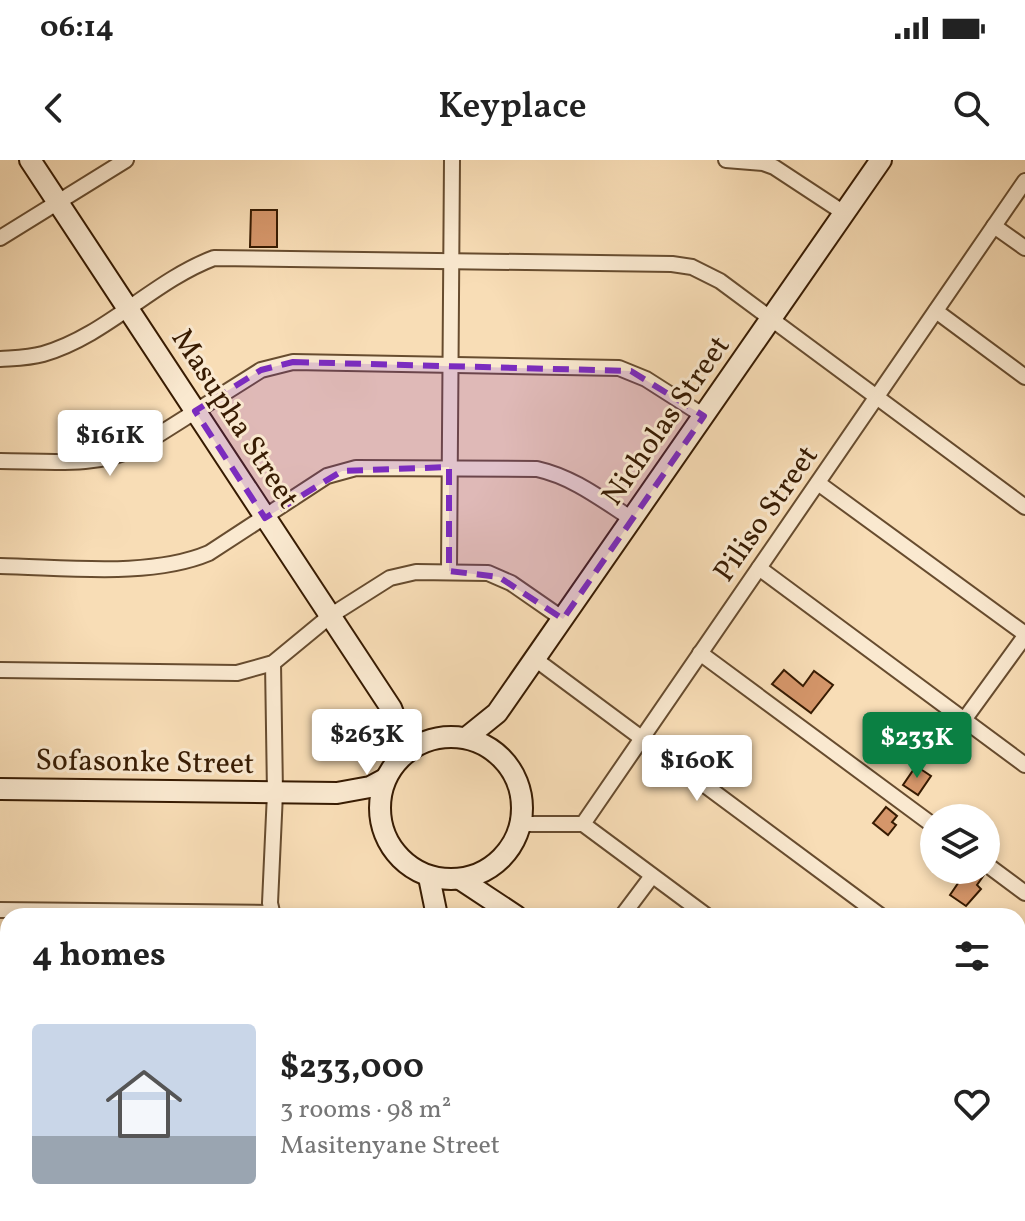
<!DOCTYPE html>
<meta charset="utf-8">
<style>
body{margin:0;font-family:Vollkorn,serif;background:#f6f6f6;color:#222;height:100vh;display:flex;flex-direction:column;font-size:30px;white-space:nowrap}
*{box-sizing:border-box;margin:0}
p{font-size:26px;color:#767676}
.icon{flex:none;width:44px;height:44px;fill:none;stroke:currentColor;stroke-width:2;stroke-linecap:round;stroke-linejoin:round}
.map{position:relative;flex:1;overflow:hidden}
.drawer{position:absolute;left:0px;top:748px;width:1026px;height:314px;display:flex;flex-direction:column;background:#fff;border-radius:24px 24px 0 0;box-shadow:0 4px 12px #0003}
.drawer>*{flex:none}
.tools{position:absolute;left:920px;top:644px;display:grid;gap:16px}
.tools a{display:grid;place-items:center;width:80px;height:80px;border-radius:50%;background:#fff;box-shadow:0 4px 12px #0003;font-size:40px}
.price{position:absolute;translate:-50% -68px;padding:0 18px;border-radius:8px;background:#fff;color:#222;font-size:26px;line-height:52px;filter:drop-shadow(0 2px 4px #0008)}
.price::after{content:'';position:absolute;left:50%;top:48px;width:24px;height:18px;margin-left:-12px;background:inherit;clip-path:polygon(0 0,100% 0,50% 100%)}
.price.on{background:#0b8043;color:#fff}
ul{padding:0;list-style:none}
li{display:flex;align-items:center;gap:24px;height:200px;padding:0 32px}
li+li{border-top:2px solid #e0e0e0}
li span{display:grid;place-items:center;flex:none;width:224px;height:160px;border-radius:8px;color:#555}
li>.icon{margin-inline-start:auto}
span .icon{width:96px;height:96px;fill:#fffc;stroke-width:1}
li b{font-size:34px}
h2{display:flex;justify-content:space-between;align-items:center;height:96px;padding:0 32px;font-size:34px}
.status{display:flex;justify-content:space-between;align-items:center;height:56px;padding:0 40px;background:#fff;direction:ltr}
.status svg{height:22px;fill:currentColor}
header{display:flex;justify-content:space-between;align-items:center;height:104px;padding:0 32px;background:#fff;font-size:36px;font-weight:600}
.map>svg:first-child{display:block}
</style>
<div class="status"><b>06:14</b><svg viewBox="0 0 49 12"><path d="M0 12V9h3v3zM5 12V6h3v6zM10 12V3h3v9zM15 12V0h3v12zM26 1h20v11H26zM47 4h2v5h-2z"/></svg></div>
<header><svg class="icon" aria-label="back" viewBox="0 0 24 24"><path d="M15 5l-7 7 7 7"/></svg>Keyplace<svg class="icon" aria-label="search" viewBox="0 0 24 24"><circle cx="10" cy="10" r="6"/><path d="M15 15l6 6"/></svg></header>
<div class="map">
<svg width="1025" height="1061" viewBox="0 0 1025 1061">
<rect width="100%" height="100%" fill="#f8ddb6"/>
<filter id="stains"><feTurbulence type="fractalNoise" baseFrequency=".0025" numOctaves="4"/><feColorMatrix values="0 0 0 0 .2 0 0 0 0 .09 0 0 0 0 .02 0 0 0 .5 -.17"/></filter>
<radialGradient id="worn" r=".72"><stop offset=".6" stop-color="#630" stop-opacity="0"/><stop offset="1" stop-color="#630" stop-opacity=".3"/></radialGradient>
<g fill="#d5966a" stroke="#371b02" stroke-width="2">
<path d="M251 50H277V87H250Z"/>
<path d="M784 510 803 526 814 511 833 525 811 553 772 524Z"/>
<path d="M916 606 931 616 918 635 903 625Z"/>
<path d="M886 647 897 656 892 662 896 665 888 675 873 663Z"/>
<path d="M967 710H978L984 715 977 725 981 729 966 746 950 735Z"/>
</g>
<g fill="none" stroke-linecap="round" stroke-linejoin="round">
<defs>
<g id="street">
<path d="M726 0 763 3 774 7 844 53"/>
<path d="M994 66 1025 88"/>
<path d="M0 78 126 0"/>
<path d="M936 151 1025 217"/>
<path d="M0 199C14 198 29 198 43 194 106 176 153 121 214 98L672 104 692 107 720 121 1025 347"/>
<path d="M0 301C46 301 97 308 139 287L261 210 293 202 619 208 646 219 704 256"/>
<path d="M818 323 1025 474"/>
<path d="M0 406C64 407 150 418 209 393L327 316 356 308 537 309C573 317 601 339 632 359"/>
<path d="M759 408 1025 605"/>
<path d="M449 411 452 0"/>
<path d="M700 493 934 666"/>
<path d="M535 499 881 756"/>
<path d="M0 510 237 513 273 503 330 456 390 418 416 412 488 413 511 423 563 459"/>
<path d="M964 560 1025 476"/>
<path d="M521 664H583"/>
<path d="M583 664 1025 21"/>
<path d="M583 664 707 756"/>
<path d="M986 704 1025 733"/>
<path d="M0 750 271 753"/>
<path d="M273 756 270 743 275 633 273 503"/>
<path d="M622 756 652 716"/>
<path d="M0 853H8"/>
<path d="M1018 857 1025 862"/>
<path d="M0 957H8"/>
<path d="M1018 986 1025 991"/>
<path d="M889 1054 899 1061"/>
<path d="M0 1061H32"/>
<path d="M649 1061 657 1054"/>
<path d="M779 1061 784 1054"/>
</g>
<g id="secondary">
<path d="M30 0 391 548 402 576 398 600"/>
<circle cx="451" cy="648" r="71"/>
<path d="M466 578 497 553 881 0"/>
<path d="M0 629 337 633 370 627 385 619"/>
<path d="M429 717 437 756"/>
<path d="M460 719 516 756"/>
<path d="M915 1054 924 1061"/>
<path d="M436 1061V1054"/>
</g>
</defs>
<use href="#street" stroke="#674c2f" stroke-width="18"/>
<use href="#secondary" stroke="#371b02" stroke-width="24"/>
<use href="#street" stroke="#fae9d0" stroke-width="14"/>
<use href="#secondary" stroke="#fae9d0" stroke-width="20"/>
</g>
<path fill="#7b2cbf" fill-opacity="0.2" stroke="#7b2cbf" stroke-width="6" stroke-dasharray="16 10" stroke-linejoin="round" d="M293 202 631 211 704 256 563 459 499 417 449 411V307L342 311 265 358 195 251 261 210Z"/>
<g text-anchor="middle" stroke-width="6" stroke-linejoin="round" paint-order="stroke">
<g font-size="30" fill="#371b02" stroke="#fae9d0">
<text transform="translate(236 258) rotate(57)" y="10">Masupha Street</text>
<text transform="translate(665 260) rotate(-55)" y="10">Nicholas Street</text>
<text transform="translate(765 353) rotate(-55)" y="10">Piliso Street</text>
<text transform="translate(145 601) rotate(1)" y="10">Sofasonke Street</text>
</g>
</g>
<rect width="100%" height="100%" filter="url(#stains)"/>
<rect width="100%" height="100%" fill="url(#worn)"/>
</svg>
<div class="tools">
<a><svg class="icon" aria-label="layers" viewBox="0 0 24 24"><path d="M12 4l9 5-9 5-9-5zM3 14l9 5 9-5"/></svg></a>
</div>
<b class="price" style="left:110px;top:318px">$161K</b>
<b class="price" style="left:367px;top:617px">$263K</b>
<b class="price on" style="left:917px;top:620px">$233K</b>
<b class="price" style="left:697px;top:643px">$160K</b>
<section class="drawer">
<h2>4 homes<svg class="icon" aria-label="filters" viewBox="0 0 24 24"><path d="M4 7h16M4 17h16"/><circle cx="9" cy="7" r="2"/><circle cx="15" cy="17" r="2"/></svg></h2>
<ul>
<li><span style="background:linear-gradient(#c9d6e8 70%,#9aa5b1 0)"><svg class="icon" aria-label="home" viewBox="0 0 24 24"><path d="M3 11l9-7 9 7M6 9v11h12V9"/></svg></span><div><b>$233,000</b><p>3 rooms · 98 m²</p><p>Masitenyane Street</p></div><svg class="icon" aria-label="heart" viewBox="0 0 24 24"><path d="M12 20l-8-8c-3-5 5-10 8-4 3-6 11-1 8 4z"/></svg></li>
</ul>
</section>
</div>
